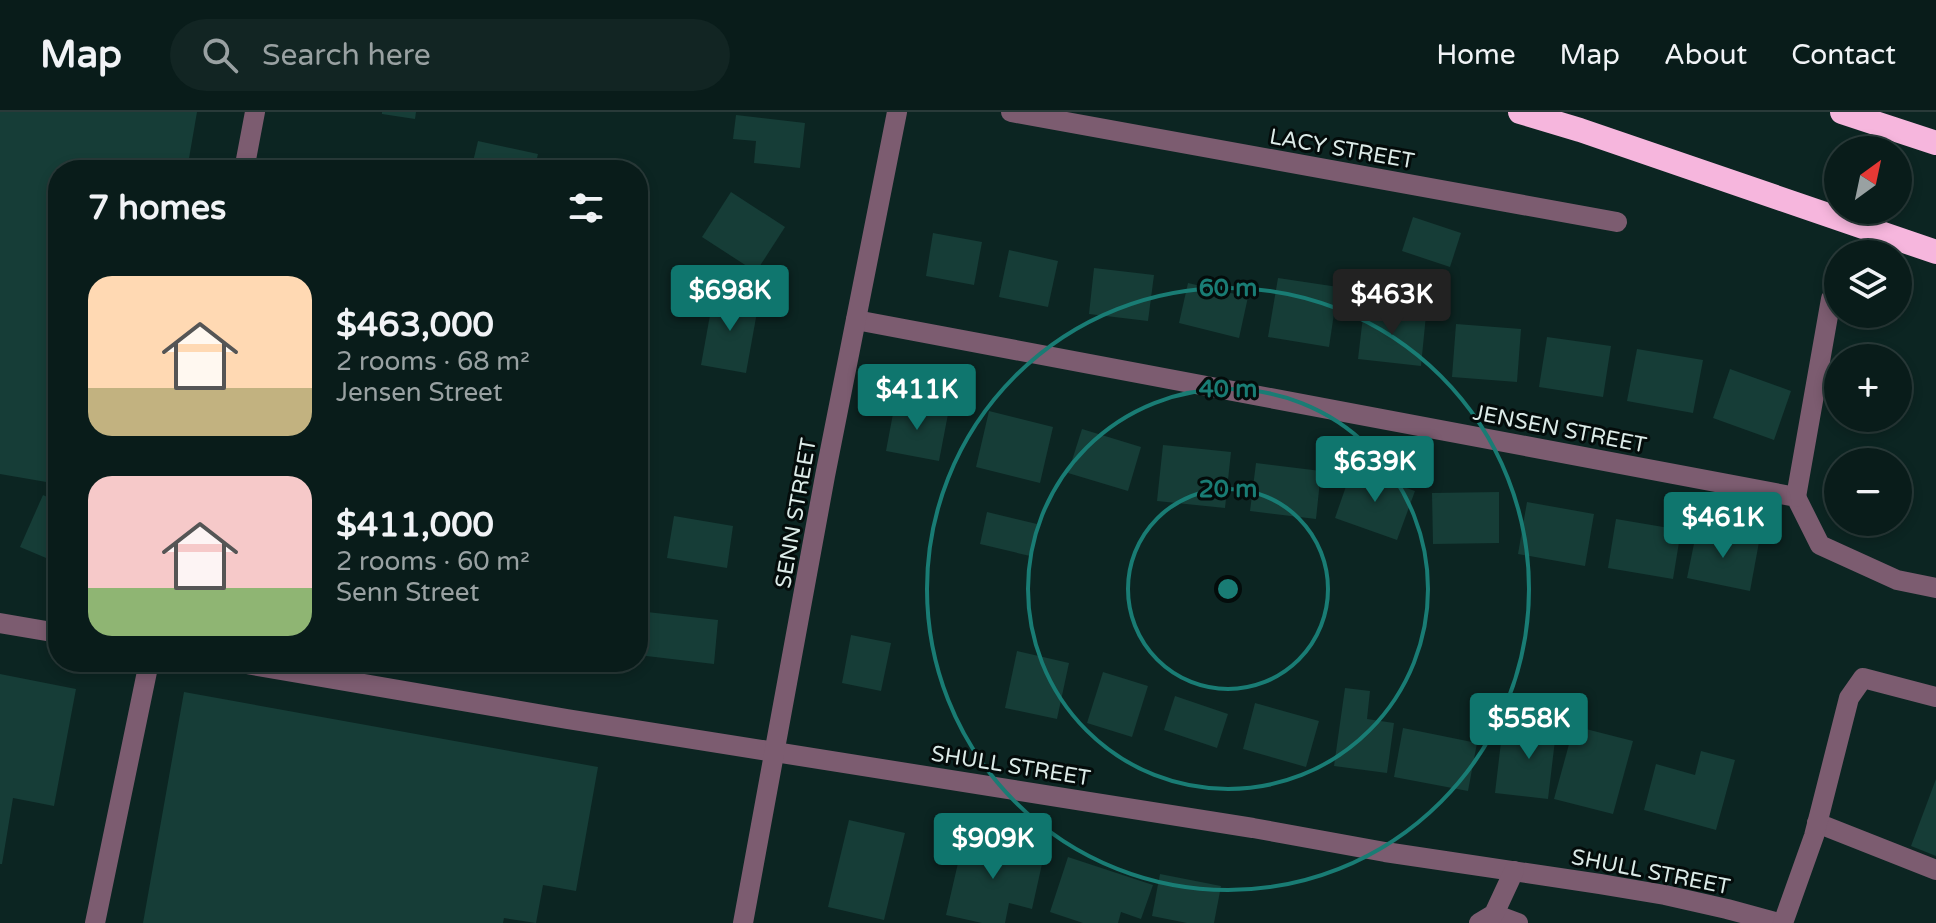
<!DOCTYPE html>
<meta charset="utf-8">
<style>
body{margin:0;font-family:"Varela Round",sans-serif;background:#122523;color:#f1f3f6;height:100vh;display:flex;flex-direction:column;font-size:30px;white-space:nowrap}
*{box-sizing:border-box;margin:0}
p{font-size:26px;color:#99a1a2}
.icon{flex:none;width:44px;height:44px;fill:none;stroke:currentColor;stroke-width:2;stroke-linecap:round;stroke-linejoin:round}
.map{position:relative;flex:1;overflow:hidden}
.details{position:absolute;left:48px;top:48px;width:600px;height:512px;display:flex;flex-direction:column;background:#091c1a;border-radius:32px;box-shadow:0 4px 12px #0003,0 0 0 2px #293a39}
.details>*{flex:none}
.needle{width:52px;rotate:33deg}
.tools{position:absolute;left:1824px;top:24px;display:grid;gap:16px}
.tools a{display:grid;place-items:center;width:88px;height:88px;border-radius:50%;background:#091c1a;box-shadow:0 4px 12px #0003,0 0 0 2px #293a39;font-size:40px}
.price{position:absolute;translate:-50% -68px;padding:0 18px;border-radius:8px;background:#0f766e;color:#fff;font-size:26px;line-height:52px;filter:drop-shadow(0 2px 4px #0008)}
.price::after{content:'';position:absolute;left:50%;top:48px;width:24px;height:18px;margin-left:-12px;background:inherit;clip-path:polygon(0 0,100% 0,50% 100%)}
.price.selected{background:#222;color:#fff}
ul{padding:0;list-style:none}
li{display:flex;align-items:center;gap:24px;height:200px;padding:0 40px}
li span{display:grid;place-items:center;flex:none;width:224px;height:160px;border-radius:24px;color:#555}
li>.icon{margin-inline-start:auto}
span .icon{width:96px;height:96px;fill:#fffc;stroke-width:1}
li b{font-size:34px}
h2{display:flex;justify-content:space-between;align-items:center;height:96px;padding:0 40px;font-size:34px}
header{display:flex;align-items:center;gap:48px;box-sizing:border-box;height:112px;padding:0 40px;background:#091c1a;border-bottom:2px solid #293a39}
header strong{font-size:38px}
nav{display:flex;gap:44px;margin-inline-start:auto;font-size:28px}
.search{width:560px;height:72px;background:#122523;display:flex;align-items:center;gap:20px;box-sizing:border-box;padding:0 28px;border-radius:44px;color:#99a1a2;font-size:30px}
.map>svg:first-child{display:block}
</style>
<header>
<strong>Map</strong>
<div class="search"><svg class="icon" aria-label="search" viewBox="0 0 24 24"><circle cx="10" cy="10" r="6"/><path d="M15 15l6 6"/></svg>Search here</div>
<nav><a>Home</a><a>Map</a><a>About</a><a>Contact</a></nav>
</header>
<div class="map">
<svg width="1936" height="811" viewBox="0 0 1936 811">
<rect width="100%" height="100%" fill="#0c2522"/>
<g fill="#163d37">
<path d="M0 0H197L187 58H58V372L0 362Z"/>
<path d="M382 0H416L415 7 382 2Z"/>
<path d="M736 3 805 11 800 56 754 51 756 29 733 27Z"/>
<path d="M478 29 538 42 534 58H471Z"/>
<path d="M731 80 785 115 756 160 702 125Z"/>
<path d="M1413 105 1461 121 1450 155 1402 139Z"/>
<path d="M933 121 982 130 974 173 926 164Z"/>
<path d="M1009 138 1058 149 1048 195 999 185Z"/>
<path d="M1094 156 1154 163 1148 209 1089 202Z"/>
<path d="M1278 166 1338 175 1329 235 1268 225Z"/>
<path d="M1188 171 1248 185 1239 226 1179 211Z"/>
<path d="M714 181 759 189 746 261 701 253Z"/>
<path d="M1364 196 1426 203 1421 254 1358 247Z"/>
<path d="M1456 212 1521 217 1517 270 1452 265Z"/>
<path d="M1547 225 1611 234 1603 285 1539 275Z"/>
<path d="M1637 237 1703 248 1693 301 1627 289Z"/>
<path d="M1730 257 1791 279 1774 328 1713 306Z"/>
<path d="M895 291 948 302 939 349 886 339Z"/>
<path d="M989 299 1053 315 1040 371 976 355Z"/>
<path d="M1082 317 1141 335 1128 379 1068 361Z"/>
<path d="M1163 333 1231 340 1225 396 1157 389Z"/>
<path d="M1256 351 1321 359 1316 407 1250 399Z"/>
<path d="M1352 357 1415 379 1397 428 1335 406Z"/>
<path d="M1499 380V431L1433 432 1432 381Z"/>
<path d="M43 383 58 390V451L20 435Z"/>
<path d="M1527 390 1594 402 1585 454 1518 442Z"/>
<path d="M987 400 1037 412 1030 444 980 432Z"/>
<path d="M674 404 733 414 727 456 667 446Z"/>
<path d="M1616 407 1681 418 1673 467 1608 456Z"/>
<path d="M1697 417 1759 430 1750 479 1687 466Z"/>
<path d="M638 499 718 508 714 552 638 543Z"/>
<path d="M851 523 891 531 881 579 842 571Z"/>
<path d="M1017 539 1069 551 1057 607 1005 596Z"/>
<path d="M1103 560 1148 574 1132 625 1087 611Z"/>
<path d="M0 562 76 577 54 694 13 686 2 752H0Z"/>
<path d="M1345 576 1370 579 1367 607 1394 611 1387 661 1334 654Z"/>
<path d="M184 580 598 655 576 779 543 773 536 811 504 806 503 811H143Z"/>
<path d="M1175 584 1228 602 1217 636 1164 618Z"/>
<path d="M1255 591 1319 609 1306 655 1243 637Z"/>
<path d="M1533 600 1558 603 1548 687 1495 681 1501 630 1529 633Z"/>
<path d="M1574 614 1633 629 1613 702 1554 687Z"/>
<path d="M1403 616 1477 631 1468 679 1394 665Z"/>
<path d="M1701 639 1735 648 1716 718 1644 698 1656 652 1695 663Z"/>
<path d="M1936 667V744L1911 734Z"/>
<path d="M849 708 905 721 884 808 828 795Z"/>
<path d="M964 725 1044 743 1032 797 1009 791 1005 811H982L946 803Z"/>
<path d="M1068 745 1153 773 1141 807 1121 800 1118 811H1083L1050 800Z"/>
<path d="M1160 762 1221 774 1214 811H1187L1152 804Z"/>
</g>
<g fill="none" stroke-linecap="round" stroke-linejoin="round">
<g stroke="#7c5c70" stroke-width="20">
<path d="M1011 0 1617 110"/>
<path d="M244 58 255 0"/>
<path d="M856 208 1796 385 1820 433 1897 468 1936 476"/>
<path d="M1796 385 1831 187"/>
<path d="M0 511 58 521"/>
<path d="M235 550 567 607 1253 716 1385 740 1600 772 1665 783 1727 797 1779 811"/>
<path d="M1817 711 1936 758"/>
<path d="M1494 802 1518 811"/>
<path d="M95 811 149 550"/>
<path d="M743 811 825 364 897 0"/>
<path d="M1479 811 1494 802 1514 759"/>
<path d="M1783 811 1814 724 1849 586 1863 566 1936 585"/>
</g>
<g stroke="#f6b6dd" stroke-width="24">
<path d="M1520 0 1580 18 1936 140"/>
<path d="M1842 0 1936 31"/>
</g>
</g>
<g fill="none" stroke="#197c74" stroke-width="4">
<circle cx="1228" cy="477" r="100"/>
<circle cx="1228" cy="477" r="200"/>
<circle cx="1228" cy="477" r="301"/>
</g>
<g text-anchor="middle" stroke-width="6" stroke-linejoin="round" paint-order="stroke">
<g font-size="22" fill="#dcebe8" stroke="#040c0b">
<text transform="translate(1342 36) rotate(10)" y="8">LACY STREET</text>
<text transform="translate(1560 316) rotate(11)" y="8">JENSEN STREET</text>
<text transform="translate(795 401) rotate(-80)" y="8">SENN STREET</text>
<text transform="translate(1011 653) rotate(9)" y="8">SHULL STREET</text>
<text transform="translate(1651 759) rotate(11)" y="8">SHULL STREET</text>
</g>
</g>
<circle cx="1228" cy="477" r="12" fill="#197c74" stroke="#040c0b" stroke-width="4"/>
<g font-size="24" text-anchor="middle" font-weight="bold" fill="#197c74" stroke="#040c0b" stroke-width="6" stroke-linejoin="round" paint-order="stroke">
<text x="1228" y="184">60 m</text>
<text x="1228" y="285">40 m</text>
<text x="1228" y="385">20 m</text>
</g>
</svg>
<div class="tools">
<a><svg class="needle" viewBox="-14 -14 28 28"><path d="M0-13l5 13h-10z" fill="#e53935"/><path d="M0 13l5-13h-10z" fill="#99a1a2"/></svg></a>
<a><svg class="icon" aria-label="layers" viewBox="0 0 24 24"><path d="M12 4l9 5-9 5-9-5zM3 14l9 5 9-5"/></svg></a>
<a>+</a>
<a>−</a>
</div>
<b class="price" style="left:730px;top:221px">$698K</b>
<b class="price selected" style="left:1392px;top:225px">$463K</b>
<b class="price" style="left:917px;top:320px">$411K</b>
<b class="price" style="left:1375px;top:392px">$639K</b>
<b class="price" style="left:1723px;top:448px">$461K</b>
<b class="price" style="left:1529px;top:649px">$558K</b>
<b class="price" style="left:993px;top:769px">$909K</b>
<section class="details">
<h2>7 homes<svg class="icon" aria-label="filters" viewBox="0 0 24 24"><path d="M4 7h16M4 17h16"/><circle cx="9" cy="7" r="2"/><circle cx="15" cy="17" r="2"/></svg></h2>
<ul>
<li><span style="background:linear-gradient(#ffd9b3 70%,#c2b280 0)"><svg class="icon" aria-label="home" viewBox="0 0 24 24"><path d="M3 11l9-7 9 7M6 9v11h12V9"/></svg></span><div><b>$463,000</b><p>2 rooms · 68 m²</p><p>Jensen Street</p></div></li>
<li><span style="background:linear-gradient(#f6c9c9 70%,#8fb573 0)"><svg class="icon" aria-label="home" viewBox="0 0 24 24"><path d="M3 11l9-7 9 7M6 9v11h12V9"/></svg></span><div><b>$411,000</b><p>2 rooms · 60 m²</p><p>Senn Street</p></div></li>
</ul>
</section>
</div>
